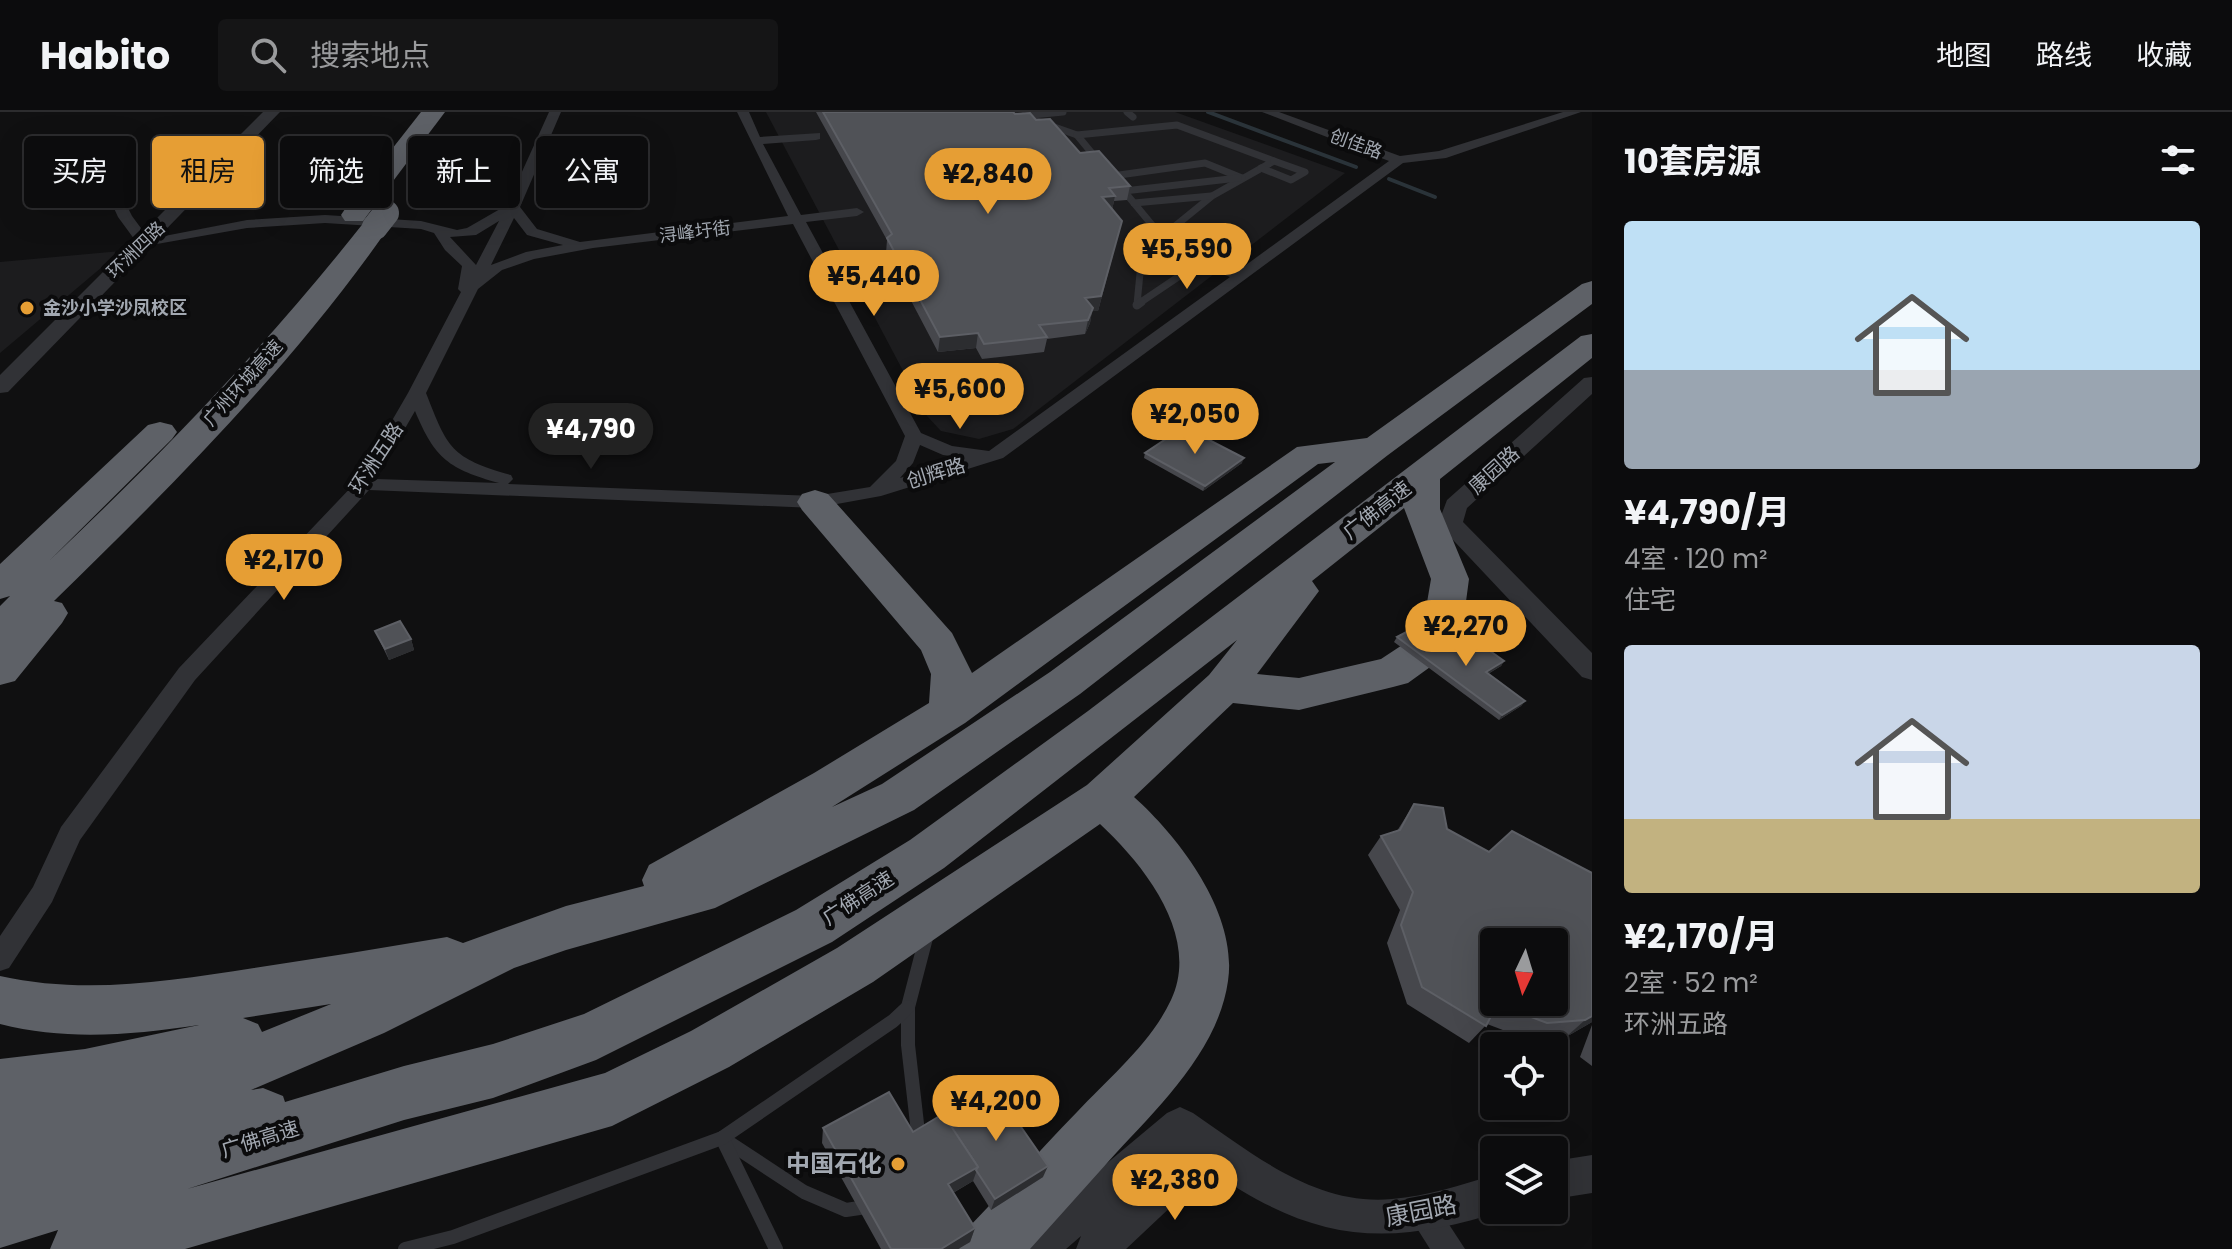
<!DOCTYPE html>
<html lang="zh">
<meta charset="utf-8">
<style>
body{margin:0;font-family:Poppins,"Noto Sans SC",sans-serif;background:#151516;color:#f1f3f6;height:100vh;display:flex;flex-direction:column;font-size:30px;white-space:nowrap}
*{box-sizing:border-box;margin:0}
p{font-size:26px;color:#9a9b9d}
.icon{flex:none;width:44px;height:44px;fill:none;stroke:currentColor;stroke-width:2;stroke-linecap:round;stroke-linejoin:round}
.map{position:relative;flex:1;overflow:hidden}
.side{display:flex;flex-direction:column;background:#0c0c0d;width:640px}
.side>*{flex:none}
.top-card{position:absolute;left:24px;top:24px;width:760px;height:72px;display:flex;gap:16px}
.needle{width:52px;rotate:184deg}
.controls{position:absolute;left:1480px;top:816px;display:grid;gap:16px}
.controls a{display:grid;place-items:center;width:88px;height:88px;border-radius:8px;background:#0c0c0d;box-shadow:0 8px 32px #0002,0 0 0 2px #2c2c2e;font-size:40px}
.price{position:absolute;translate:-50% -68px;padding:0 18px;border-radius:28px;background:#e69e34;color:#111;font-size:26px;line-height:52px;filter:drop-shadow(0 2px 4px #0008)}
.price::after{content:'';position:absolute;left:50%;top:48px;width:24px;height:18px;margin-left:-12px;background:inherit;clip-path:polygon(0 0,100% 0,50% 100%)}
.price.active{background:#222;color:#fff}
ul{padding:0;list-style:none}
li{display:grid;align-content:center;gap:16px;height:424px;padding:0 32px}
li span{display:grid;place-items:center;height:248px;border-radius:8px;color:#555}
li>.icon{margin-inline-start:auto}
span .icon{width:144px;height:144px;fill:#fffc;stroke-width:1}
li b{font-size:34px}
h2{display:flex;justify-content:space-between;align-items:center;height:96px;padding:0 32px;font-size:34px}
.chip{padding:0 28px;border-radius:8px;background:#0c0c0d;box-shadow:0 8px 32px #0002,0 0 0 2px #2c2c2e;font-size:28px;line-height:72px}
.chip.active{background:#e69e34;color:#111}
header{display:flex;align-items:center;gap:48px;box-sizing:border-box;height:112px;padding:0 40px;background:#0c0c0d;border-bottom:2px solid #2c2c2e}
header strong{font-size:38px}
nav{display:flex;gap:44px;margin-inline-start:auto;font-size:28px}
.search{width:560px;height:72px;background:#151516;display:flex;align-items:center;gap:20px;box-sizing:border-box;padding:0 28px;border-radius:8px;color:#9a9b9d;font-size:30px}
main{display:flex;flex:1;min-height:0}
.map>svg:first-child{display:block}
</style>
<header>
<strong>Habito</strong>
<div class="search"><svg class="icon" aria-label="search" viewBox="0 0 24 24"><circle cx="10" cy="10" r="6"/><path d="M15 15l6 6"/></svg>搜索地点</div>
<nav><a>地图</a><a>路线</a><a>收藏</a></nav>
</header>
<main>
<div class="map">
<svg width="1592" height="1137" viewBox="0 0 1592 1137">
<rect width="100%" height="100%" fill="#101011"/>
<g fill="#1c1c1e">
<path d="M766 0H1175L1345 61 1013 317 979 327 941 319 927 304Z"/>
<path d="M121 139 0 241V150Z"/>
</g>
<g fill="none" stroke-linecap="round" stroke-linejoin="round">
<g stroke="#2a3339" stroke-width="4">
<path d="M1208 0 1356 55"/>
<path d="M1389 67 1435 85"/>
</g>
<g stroke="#313236" stroke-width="7">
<path d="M1127 0 1133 5"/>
<path d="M1032 3 1063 0"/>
<path d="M1023 4 1077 23 1100 51"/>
<path d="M1077 23 1177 13 1274 49 1212 84 1142 141 1137 192"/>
<path d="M1261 56 1291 68 1305 60 1274 49"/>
<path d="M1112 64 1205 51 1242 66"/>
<path d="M1119 73 1162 125"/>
<path d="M1124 79 1238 66"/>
<path d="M1134 91 1211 84"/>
<path d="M1138 192 1190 157 1142 141"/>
</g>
<path stroke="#313236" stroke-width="9" d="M1137 193 1141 190"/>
<g stroke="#313236" stroke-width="14">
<path d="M722 1026 804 1080 846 1098 873 1094"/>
<path d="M722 1026 776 1137"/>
<path d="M919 1029 908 933V895L927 822"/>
<path d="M405 1137 453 1125 722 1026 893 909 908 895"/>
</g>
<g fill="#313236" fill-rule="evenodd">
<path d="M549 0H561L520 95 537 117 580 130 788 104 737 0H749L760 25 820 21V27L816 28 763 32 801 103 857 96 864 100 857 104 806 110 921 321 952 334 989 339 1230 165 1150 133V127H1160L1239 158 1389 49 1262 0H1279L1400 44 1439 39 1563 0H1581L1446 46 1403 51 1003 346 881 384 815 396 369 378 195 568 80 728 52 790 9 856 0 859V824L33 775 61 715 179 556 357 369 408 281 461 180 458 177 462 154 445 138 434 121 421 117 325 111 247 116 140 135 118 105 107 81 70 61 82 58 118 76 132 104 149 127 247 108 325 103 421 109 457 118 467 116 507 93ZM514 106 527 123 563 133 526 140 491 153ZM499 109 476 153 450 125 476 123ZM793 112 905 324 896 349 870 375 815 384 508 372 513 367 511 363C451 346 448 337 426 281L478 177 502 158 534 147 593 136ZM415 299C435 347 449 357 499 371L376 367ZM920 333 943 343 965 346 900 366 913 351Z"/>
<path d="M1424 1086 1435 1091 1465 1137H1430L1408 1102 1413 1091Z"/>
</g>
<g fill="#313236" fill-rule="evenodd">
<path d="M263 0H280L8 280 0 281V263Z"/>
<path d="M1592 265V282L1467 396 1463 410 1592 541V568L1582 565 1438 412 1447 388 1584 266Z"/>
<path d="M1180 995 1193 1001C1253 1042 1315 1094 1392 1087 1427 1084 1461 1073 1494 1063V1098H1505C1386 1137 1313 1130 1210 1058L1126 1137H1076L1081 1124 1066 1137H1015L1021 1123 1167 1001Z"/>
<path d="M1592 1043V1081L1554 1087V1049Z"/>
</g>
<g fill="#5e6167" fill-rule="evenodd">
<path d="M421 0H445L363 109H345L341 103 345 97Z"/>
<path d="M375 107 385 109 389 115C294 252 173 373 54 489L62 491 68 501 62 511 15 569 0 573V494L10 484 0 487V452L148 313 160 310 172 313 177 320 172 327 49 449C162 342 269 231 365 109Z"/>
<path d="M1592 169V192L1388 343 1080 582 914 698 715 796 566 838 514 856 384 921 251 978 263 976 283 984 285 990 404 954 493 932 584 902 796 798 910 728 1088 599 1581 224 1592 222V246L1440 367V397L1469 467 1461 527 1455 537 1408 571 1393 575 1299 598 1233 591 1134 685C1181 727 1238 803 1228 869 1218 941 1154 999 1108 1050 1082 1079 1056 1108 1030 1137H959L968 1116C1005 1078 1040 1038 1077 1000 1109 966 1151 931 1171 888 1201 824 1144 753 1100 712L873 870 729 955 612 1014 185 1137H50L58 1118 0 1136V947L85 937 199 913C131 923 67 929 0 912V864C85 883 169 869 254 856 319 846 383 836 447 825L463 831 566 794 644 774 642 768 649 753 814 661 929 591 931 562 921 538 802 398 797 390 802 382 815 378 828 382 952 521 972 561 1297 335 1367 326 1582 172ZM1335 350 1050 560 882 672 832 695 965 611 1318 352ZM1404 396 1431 467 1422 520 1381 547 1299 566 1257 562 1319 479 1312 469ZM1237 528 1209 563 1087 673 837 836 691 919 605 961 187 1077 404 1008 493 986 596 948 832 830 944 756ZM331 892 262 920 258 912 243 906Z"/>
</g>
<path stroke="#5e6167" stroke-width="26" d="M375 115 386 101"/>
</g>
<g fill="#46474c">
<path d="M816 0H1013L1015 2 1036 8 1080 41 1130 74 1127 88 1114 89 1112 98 1122 109 1098 199H1092L1090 211 1085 222 1047 227 1044 240 982 247 976 236 938 240 886 141 887 128Z"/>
<path d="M1145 341 1242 351 1203 379 1144 346Z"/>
<path d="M375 519 411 527 414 538 389 548Z"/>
<path d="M1397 525 1504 549 1501 554 1488 562 1525 589 1521 594 1499 608 1394 530Z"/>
<path d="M1414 692 1447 717 1489 740 1592 761V910L1566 925 1529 928 1487 912 1469 931 1407 892 1387 831 1400 798 1368 743 1381 724 1397 719Z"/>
<path d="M1592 913V954L1580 945Z"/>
<path d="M945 1004 1043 1065 991 1098 973 1069 953 1081 975 1116 970 1130 958 1137H881L822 1031 823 1016 913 1020Z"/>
</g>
<g fill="#2c2d30">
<path d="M1115 84 1112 98 1102 85Z"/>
<path d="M1122 109 1098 199H1092L1090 211 1085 222 1088 208 1085 186Z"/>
<path d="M978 221 976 236 938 240 940 225Z"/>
<path d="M1244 346 1242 351 1203 379 1205 374Z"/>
<path d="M411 527 414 538 389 548 385 537Z"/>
<path d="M1504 549 1501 554 1482 565 1486 560Z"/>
<path d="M1525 589 1521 594 1499 608 1502 603Z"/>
<path d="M1592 904V910L1566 925 1585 908Z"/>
<path d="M1048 1054 1043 1065 991 1098 995 1087Z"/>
<path d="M978 1055 973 1069 944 1086 948 1072Z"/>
<path d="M975 1116 970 1130 958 1137H941Z"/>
</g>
<g fill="#505257" stroke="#5d5f65" stroke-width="2" fill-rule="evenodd">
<path d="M823 0H1013L1015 2 1030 1 1036 8 1050 7 1080 41 1099 39 1130 74 1109 76 1115 84 1102 85 1122 109 1101 184 1085 186 1093 196 1088 208 1039 213 1047 225 984 232 978 221 940 225 887 126 892 122Z"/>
<path d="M1184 315 1244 346 1205 374 1145 341Z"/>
<path d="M400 509 411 527 385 537 375 519Z"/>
<path d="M1416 515 1446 537 1469 524 1504 549 1486 560 1525 589 1502 603 1397 525Z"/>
<path d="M1414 692 1443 696 1447 717 1489 740 1512 719 1592 761V904L1585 908 1547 911 1497 892 1486 914 1422 875 1401 813 1413 780 1381 724 1400 718ZM1494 830H1554V890H1494Z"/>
<path d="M994 976 1048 1054 995 1087 976 1058 978 1055 944 1004Z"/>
<path d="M889 980 913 1020 943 1002 978 1055 948 1072 975 1116 941 1137H891L823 1016Z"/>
</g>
<g fill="#e69e34" stroke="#0b0b0c" stroke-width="3">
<circle cx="27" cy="196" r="8"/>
<circle cx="898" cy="1052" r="8"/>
</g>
<g text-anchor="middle" stroke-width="8" stroke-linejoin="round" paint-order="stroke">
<g font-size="18" fill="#a2a8b1" stroke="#0b0b0c">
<text transform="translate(1356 32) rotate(20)" y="6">创佳路</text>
<text transform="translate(695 120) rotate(-7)" y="6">浔峰圩街</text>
<text transform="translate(136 138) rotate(-44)" y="6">环洲四路</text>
<text transform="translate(243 271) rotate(-48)" y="6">广州环城高速</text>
</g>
<g font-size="18" font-weight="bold" fill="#a2a8b1" stroke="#0b0b0c" text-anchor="start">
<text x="43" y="202">金沙小学沙凤校区</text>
</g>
<g font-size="20" fill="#a2a8b1" stroke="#0b0b0c">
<text transform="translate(376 346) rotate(-57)" y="7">环洲五路</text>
<text transform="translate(1494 358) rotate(-42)" y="7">康园路</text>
<text transform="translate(936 361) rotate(-17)" y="7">创辉路</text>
<text transform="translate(1377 398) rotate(-38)" y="7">广佛高速</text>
<text transform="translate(858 786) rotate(-33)" y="7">广佛高速</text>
<text transform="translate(260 1027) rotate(-17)" y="7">广佛高速</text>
</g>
<g font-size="24" font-weight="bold" fill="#a2a8b1" stroke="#0b0b0c" text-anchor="end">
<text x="882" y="1060">中国石化</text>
</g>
<g font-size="24" fill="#a2a8b1" stroke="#0b0b0c">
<text transform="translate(1421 1099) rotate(-11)" y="8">康园路</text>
</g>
</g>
</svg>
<div class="controls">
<a><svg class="needle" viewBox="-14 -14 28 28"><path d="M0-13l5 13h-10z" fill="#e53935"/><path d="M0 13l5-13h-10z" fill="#9a9b9d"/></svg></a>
<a><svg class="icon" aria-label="locate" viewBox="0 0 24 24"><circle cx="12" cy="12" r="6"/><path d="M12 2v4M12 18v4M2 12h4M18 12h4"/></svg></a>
<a><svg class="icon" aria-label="layers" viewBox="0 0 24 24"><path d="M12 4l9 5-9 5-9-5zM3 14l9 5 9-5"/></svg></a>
</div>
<b class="price" style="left:988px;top:104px">¥2,840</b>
<b class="price" style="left:1187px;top:179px">¥5,590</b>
<b class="price" style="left:874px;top:206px">¥5,440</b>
<b class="price" style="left:960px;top:319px">¥5,600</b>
<b class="price" style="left:1195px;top:344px">¥2,050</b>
<b class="price active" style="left:591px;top:359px">¥4,790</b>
<b class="price" style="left:284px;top:490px">¥2,170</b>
<b class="price" style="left:1466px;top:556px">¥2,270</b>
<b class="price" style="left:996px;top:1031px">¥4,200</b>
<b class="price" style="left:1175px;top:1110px">¥2,380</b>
<div class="top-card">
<a class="chip">买房</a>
<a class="chip active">租房</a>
<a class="chip">筛选</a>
<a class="chip">新上</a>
<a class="chip">公寓</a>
</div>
</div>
<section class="side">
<h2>10套房源<svg class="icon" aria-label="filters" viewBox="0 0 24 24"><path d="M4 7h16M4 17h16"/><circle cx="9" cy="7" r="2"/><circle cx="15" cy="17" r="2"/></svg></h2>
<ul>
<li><span style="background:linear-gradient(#bfe0f5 60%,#9aa5b1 0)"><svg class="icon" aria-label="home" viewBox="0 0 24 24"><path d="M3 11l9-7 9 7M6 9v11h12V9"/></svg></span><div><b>¥4,790/月</b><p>4室 · 120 m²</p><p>住宅</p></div></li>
<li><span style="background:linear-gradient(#c9d6e8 70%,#c2b280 0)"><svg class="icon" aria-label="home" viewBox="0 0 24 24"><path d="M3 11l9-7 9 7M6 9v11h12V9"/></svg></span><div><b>¥2,170/月</b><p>2室 · 52 m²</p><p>环洲五路</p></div></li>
</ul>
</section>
</main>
